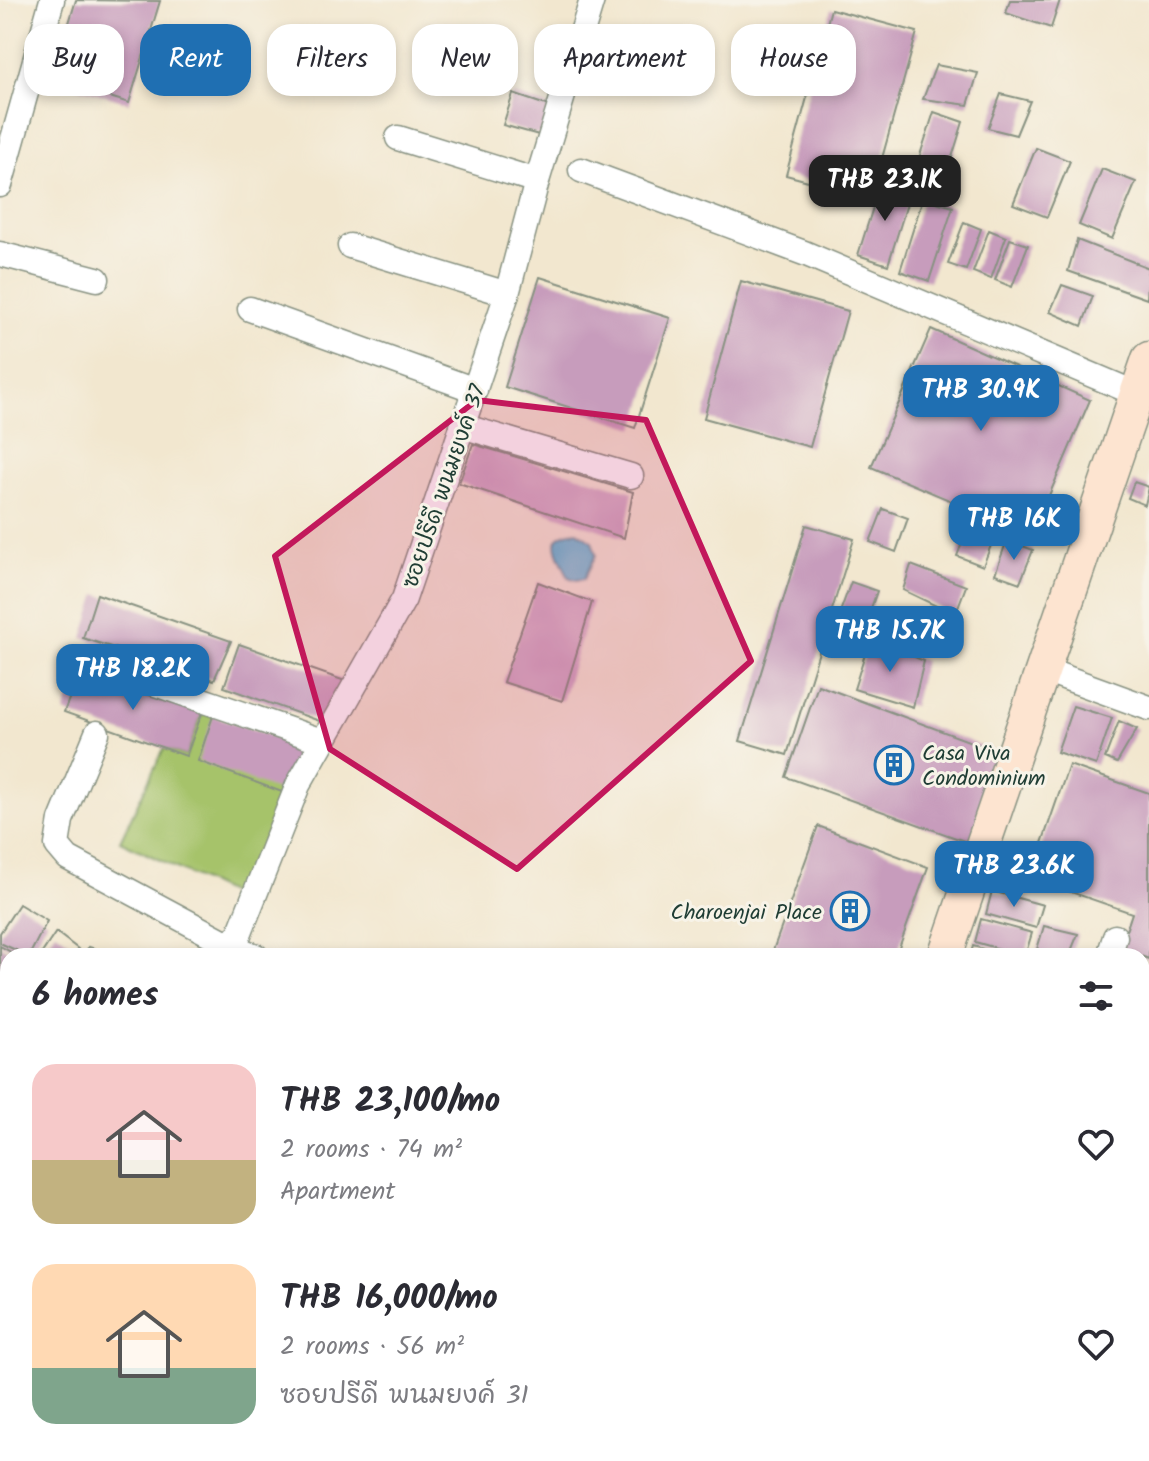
<!DOCTYPE html>
<meta charset="utf-8">
<style>
body{margin:0;font-family:Kalam,"Playpen Sans Thai",sans-serif;background:#f7f7f7;color:#2b2b33;height:100vh;display:flex;flex-direction:column;font-size:30px;white-space:nowrap}
*{box-sizing:border-box;margin:0}
p{font-size:26px;color:#7c7c81}
.icon{flex:none;width:44px;height:44px;fill:none;stroke:currentColor;stroke-width:2;stroke-linecap:round;stroke-linejoin:round}
.map{position:relative;flex:1;overflow:hidden}
.sheet{position:absolute;left:0px;top:948px;width:1150px;height:514px;display:flex;flex-direction:column;background:#fff;border-radius:24px 24px 0 0;box-shadow:0 4px 12px #0003}
.sheet>*{flex:none}
.hud{position:absolute;left:24px;top:24px;width:1102px;height:72px;display:flex;gap:16px}
.price{position:absolute;translate:-50% -68px;padding:0 18px;border-radius:16px;background:#1f6fb2;color:#fff;font-size:26px;line-height:52px;filter:drop-shadow(0 2px 4px #0008)}
.price::after{content:'';position:absolute;left:50%;top:48px;width:24px;height:18px;margin-left:-12px;background:inherit;clip-path:polygon(0 0,100% 0,50% 100%)}
.price.on{background:#222;color:#fff}
ul{padding:0;list-style:none}
li{display:flex;align-items:center;gap:24px;height:200px;padding:0 32px}
li span{display:grid;place-items:center;flex:none;width:224px;height:160px;border-radius:24px;color:#555}
li>.icon{margin-inline-start:auto}
span .icon{width:96px;height:96px;fill:#fffc;stroke-width:1}
li b{font-size:34px}
h2{display:flex;justify-content:space-between;align-items:center;height:96px;padding:0 32px;font-size:34px}
.tag{padding:0 28px;border-radius:24px;background:#fff;box-shadow:0 4px 12px #0003;font-size:28px;line-height:72px}
.tag.on{background:#1f6fb2;color:#fff}
.map>svg:first-child{display:block}
</style>
<div class="map">
<svg width="1149" height="1461" viewBox="0 0 1149 1461">
<rect width="100%" height="100%" fill="#f7f3e8"/>
<filter id="ink" filterUnits="userSpaceOnUse"><feTurbulence type="fractalNoise" baseFrequency=".0125" numOctaves="2"/><feDisplacementMap in="SourceGraphic" scale="16" xChannelSelector="R" yChannelSelector="G"/><feConvolveMatrix kernelMatrix="1 2 1 2 8 2 1 2 1" color-interpolation-filters="sRGB"/></filter>
<filter id="wash" filterUnits="userSpaceOnUse"><feTurbulence type="fractalNoise" baseFrequency=".006" numOctaves="4" result="noise"/><feDisplacementMap in="SourceGraphic" scale="32" xChannelSelector="R" yChannelSelector="G"/><feGaussianBlur stdDeviation="1.8" result="paint"/><feColorMatrix in="noise" values="0 0 0 0 0 0 0 0 0 0 0 0 0 0 0 0 0 1.4 0 .05"/><feComposite in="paint" operator="in"/></filter>
<g filter="url(#wash)">
<rect width="100%" height="100%" fill="#f2e7cf"/>
<path fill="#a6c36a" stroke="#62804f" stroke-width="2" d="M202 713 213 716 290 795 249 903 120 841 164 748 186 756Z"/>
<path fill="#51b5d0" stroke="#387982" stroke-width="2" d="M577 531 592 541 596 555 584 579 576 580 568 577C562 557 540 535 577 531Z"/>
<g id="blocks">
<g fill="#c79cbc">
<path d="M76 0 160 1 129 103 52 79Z"/>
<path d="M1010 0H1060L1051 28 1006 13Z"/>
<path d="M831 9 917 32 871 198 786 175Z"/>
<path d="M936 65 978 73 968 105 923 99Z"/>
<path d="M513 94 555 108 546 137 503 125Z"/>
<path d="M1001 94 1030 101 1016 135 988 128Z"/>
<path d="M934 112 963 122 940 196 910 186Z"/>
<path d="M1036 148 1070 161 1047 217 1013 204Z"/>
<path d="M1102 169 1136 182 1112 239 1079 225Z"/>
<path d="M881 182 911 191 888 265 858 255Z"/>
<path d="M923 198 953 207 929 281 900 271Z"/>
<path d="M964 222 981 229 966 270 948 264Z"/>
<path d="M989 230 1006 237 991 279 973 272Z"/>
<path d="M1010 239 1028 245 1012 287 995 280Z"/>
<path d="M1077 240 1149 268 1147 299 1068 271Z"/>
<path d="M540 277 670 318 635 428 505 387Z"/>
<path d="M741 281 848 311 810 447 704 418Z"/>
<path d="M1062 285 1093 296 1082 326 1050 312Z"/>
<path d="M931 329 1090 400 1032 535 871 467Z"/>
<path d="M473 444 633 492 624 538 459 483Z"/>
<path d="M1134 482 1149 487 1145 505 1128 498Z"/>
<path d="M883 509 908 518 896 552 870 542Z"/>
<path d="M970 523 996 532 983 566 957 556Z"/>
<path d="M806 525 854 539 787 755 740 741Z"/>
<path d="M1007 540 1033 550 1020 583 995 574Z"/>
<path d="M911 565 966 586 955 615 903 590Z"/>
<path d="M538 582 592 602 562 701 503 682Z"/>
<path d="M851 582 877 591 865 625 839 615Z"/>
<path d="M97 594 231 641 214 680 83 638Z"/>
<path d="M870 638 924 661 913 707 854 689Z"/>
<path d="M239 644 351 683 328 724 224 687Z"/>
<path d="M81 668 202 713 186 756 64 712Z"/>
<path d="M818 685 1001 753 970 843 786 777Z"/>
<path d="M1073 706 1112 718 1096 765 1057 752Z"/>
<path d="M213 716 313 750 290 795 198 761Z"/>
<path d="M1119 721 1137 729 1117 763 1105 758Z"/>
<path d="M1069 765 1149 793V959L1120 949 1132 913 1030 878Z"/>
<path d="M818 826 928 867 896 956H771Z"/>
<path d="M992 891 1043 905 1036 928 986 914Z"/>
<path d="M19 904 47 921 29 956 0 943V933Z"/>
<path d="M981 919 1032 933 1025 956 975 942Z"/>
<path d="M1044 926 1078 934 1069 956H1035Z"/>
<path d="M56 932 78 949 73 956H40Z"/>
<path d="M0 946 18 956H8V973L0 984Z"/>
<path d="M973 946 1004 955V956H970Z"/>
<path d="M89 947 116 955V956H81Z"/>
<path d="M8 983V1024L0 1019V994Z"/>
<path d="M1142 1068 1149 1070V1125L1146 1124 1142 1135Z"/>
<path d="M0 1174 8 1181V1196L0 1206Z"/>
<path d="M1142 1176 1149 1179V1225L1142 1223Z"/>
<path d="M4 1296 8 1300V1358L0 1368V1301Z"/>
<path d="M254 1454H296L293 1461H251Z"/>
<path d="M325 1454H363L360 1461H342Z"/>
<path d="M369 1454H404L401 1461H366Z"/>
<path d="M428 1454H462L460 1461H432L426 1459Z"/>
<path d="M528 1454H588L603 1461H525Z"/>
<path d="M967 1454H1102L1099 1461H965Z"/>
</g>
</g>
</g>
<g filter="url(#ink)">
<use href="#blocks" fill-opacity="0" stroke="#889282" stroke-width="2"/>
<g fill="none" stroke-linecap="round" stroke-linejoin="round">
<defs>
<g id="street">
<path d="M398 138 537 181"/>
<path d="M581 170 804 253 1137 394"/>
<path d="M0 185 52 0"/>
<path d="M350 246 507 294"/>
<path d="M0 254 97 279"/>
<path d="M250 309 475 390"/>
<path d="M462 426 631 476"/>
<path d="M100 665 322 741"/>
<path d="M1042 669 1149 708"/>
<path d="M97 733 61 820 57 845 68 858 234 947 256 956"/>
<path d="M234 947 298 785 404 599 507 294 537 181 592 0"/>
<path d="M1109 956 1115 937"/>
<path d="M0 1275 8 1282"/>
<path d="M127 1461 130 1454"/>
<path d="M304 1461 307 1454"/>
<path d="M408 1461 411 1454"/>
</g>
<g id="secondary">
<path d="M945 956 1149 359"/>
<path d="M770 1461 772 1454"/>
</g>
</defs>
<use href="#street" stroke="#889282" stroke-width="27"/>
<use href="#secondary" stroke="#889282" stroke-width="37"/>
<use href="#street" stroke="#fff" stroke-width="24"/>
<use href="#secondary" stroke="#fde4d0" stroke-width="34"/>
</g>
</g>
<path fill="#c2185b" fill-opacity="0.2" stroke="#c2185b" stroke-width="6" stroke-linejoin="round" d="M477 400 646 420 751 661 517 869 330 749 275 556Z"/>
<defs>
<symbol id="building-ring" viewBox="-11 -11 22 22"><circle r="9.5" fill="#f7f3e8" stroke="#1f6fb2" stroke-width="1.5"/><path d="M-4-6H4V6H1V3H-1V6H-4ZM-2.5-4.3h1.7v1.8h-1.7ZM.8-4.3h1.7v1.8H.8ZM-2.5-1h1.7V.8h-1.7ZM.8-1h1.7V.8H.8Z" fill="#1f6fb2"/></symbol>
</defs>
<g fill-rule="evenodd">
<use href="#building-ring" x="872" y="743" width="44" height="44"/>
<use href="#building-ring" x="828" y="889" width="44" height="44"/>
</g>
<g text-anchor="middle" stroke-width="6" stroke-linejoin="round" paint-order="stroke">
<g font-size="22" fill="#1f3d34" stroke="#f7f3e8">
<text transform="translate(443 486) rotate(-71)" y="8">ซอยปรีดี พนมยงค์ 37</text>
</g>
<g font-size="22" fill="#1f3d34" stroke="#f7f3e8" text-anchor="start">
<text x="922" y="760">Casa Viva<tspan x="922" dy="25">Condominium</tspan></text>
<text x="822" y="919" text-anchor="end">Charoenjai Place</text>
</g>
</g>
</svg>
<b class="price on" style="left:885px;top:223px">THB 23.1K</b>
<b class="price" style="left:981px;top:433px">THB 30.9K</b>
<b class="price" style="left:1014px;top:562px">THB 16K</b>
<b class="price" style="left:890px;top:674px">THB 15.7K</b>
<b class="price" style="left:133px;top:712px">THB 18.2K</b>
<b class="price" style="left:1014px;top:909px">THB 23.6K</b>
<div class="hud">
<a class="tag">Buy</a>
<a class="tag on">Rent</a>
<a class="tag">Filters</a>
<a class="tag">New</a>
<a class="tag">Apartment</a>
<a class="tag">House</a>
</div>
<section class="sheet">
<h2>6 homes<svg class="icon" aria-label="filters" viewBox="0 0 24 24"><path d="M4 7h16M4 17h16"/><circle cx="9" cy="7" r="2"/><circle cx="15" cy="17" r="2"/></svg></h2>
<ul>
<li><span style="background:linear-gradient(#f6c9c9 60%,#c2b280 0)"><svg class="icon" aria-label="home" viewBox="0 0 24 24"><path d="M3 11l9-7 9 7M6 9v11h12V9"/></svg></span><div><b>THB 23,100/mo</b><p>2 rooms · 74 m²</p><p>Apartment</p></div><svg class="icon" aria-label="heart" viewBox="0 0 24 24"><path d="M12 20l-8-8c-3-5 5-10 8-4 3-6 11-1 8 4z"/></svg></li>
<li><span style="background:linear-gradient(#ffd9b3 65%,#7fa58c 0)"><svg class="icon" aria-label="home" viewBox="0 0 24 24"><path d="M3 11l9-7 9 7M6 9v11h12V9"/></svg></span><div><b>THB 16,000/mo</b><p>2 rooms · 56 m²</p><p>ซอยปรีดี พนมยงค์ 31</p></div><svg class="icon" aria-label="heart" viewBox="0 0 24 24"><path d="M12 20l-8-8c-3-5 5-10 8-4 3-6 11-1 8 4z"/></svg></li>
</ul>
</section>
</div>
